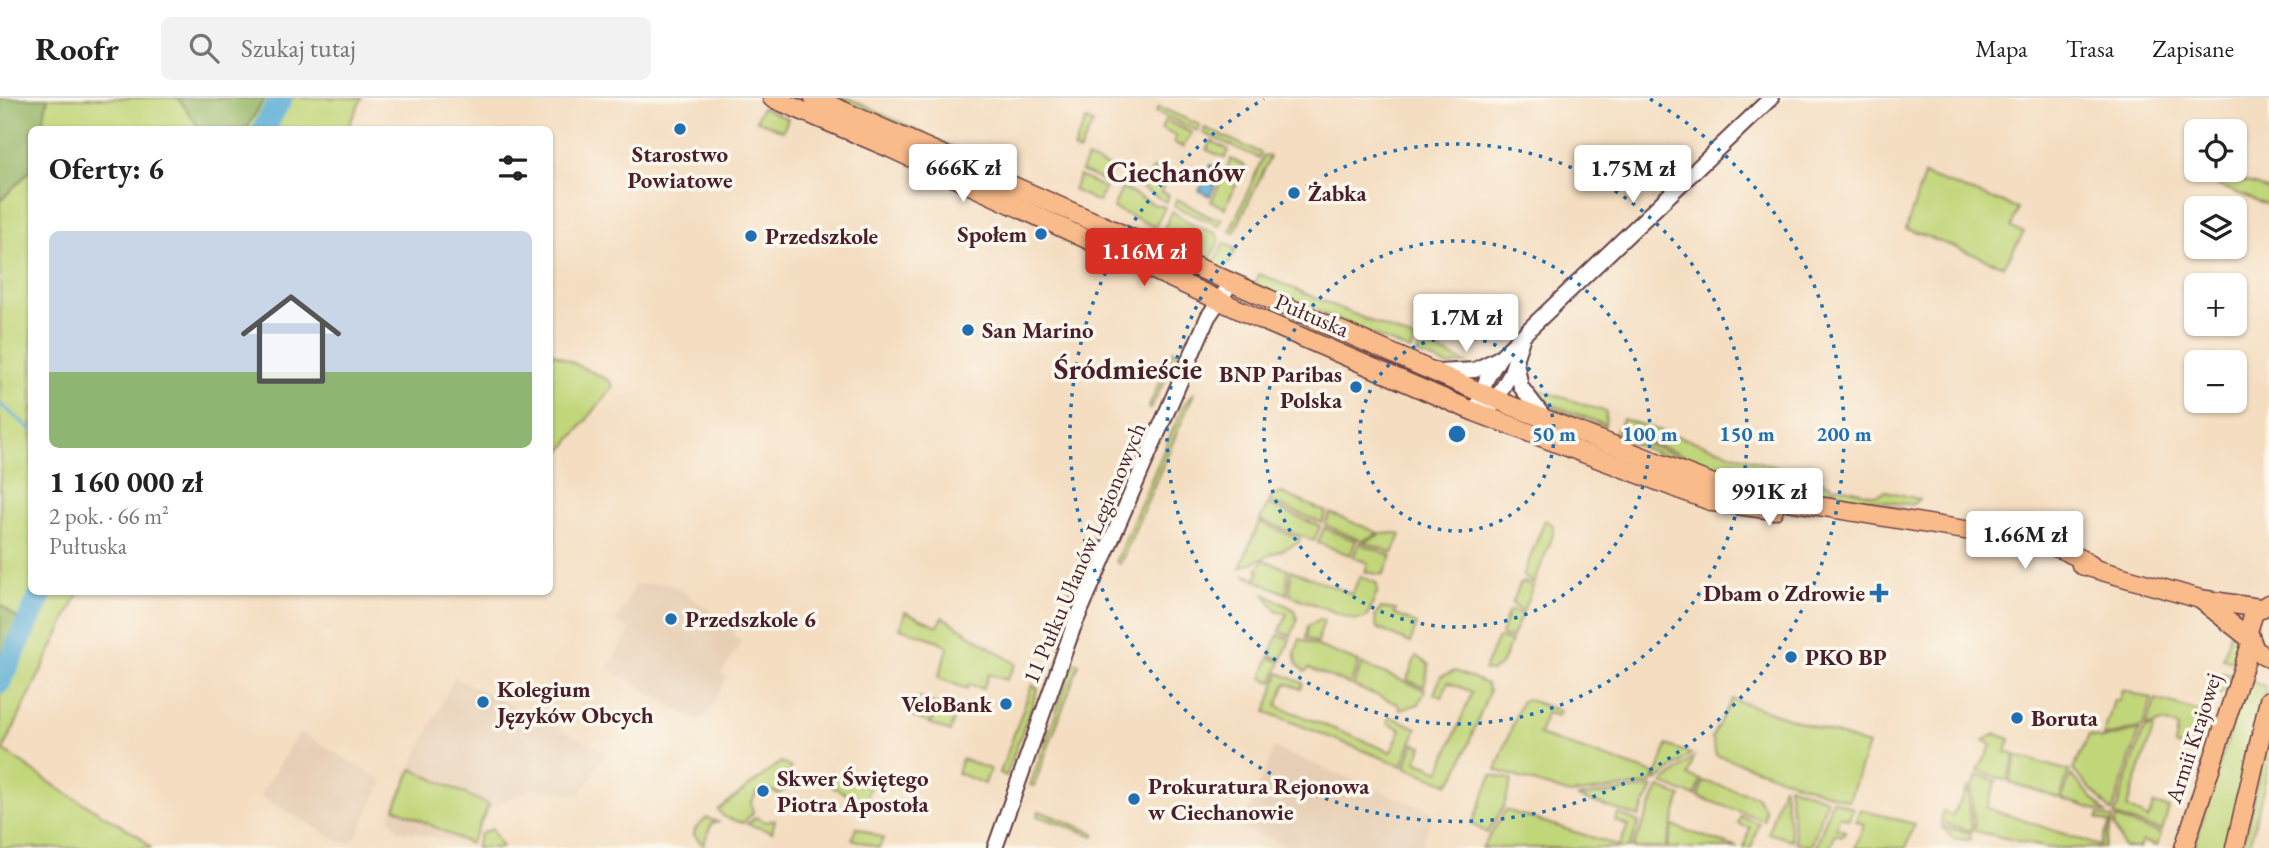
<!DOCTYPE html>
<html lang="pl">
<meta charset="utf-8">
<style>
body{margin:0;font-family:"EB Garamond",serif;background:#f2f2f2;color:#222;height:100vh;display:flex;flex-direction:column;font-size:26px;white-space:nowrap}
*{box-sizing:border-box;margin:0}
p{font-size:23px;color:#767676}
.icon{flex:none;width:38px;height:38px;fill:none;stroke:currentColor;stroke-width:2;stroke-linecap:round;stroke-linejoin:round}
.map{position:relative;flex:1;overflow:hidden}
.details{position:absolute;left:28px;top:28px;width:525px;height:469px;display:flex;flex-direction:column;background:#fff;border-radius:10px;box-shadow:0 2px 5px #0004}
.details>*{flex:none}
.buttons{position:absolute;left:2184px;top:21px;display:grid;gap:14px}
.buttons a{display:grid;place-items:center;width:63px;height:63px;border-radius:10px;background:#fff;box-shadow:0 2px 5px #0004;font-size:35px}
.price{position:absolute;translate:-50% -60px;padding:0 16px;border-radius:7px;background:#fff;color:#222;font-size:23px;line-height:46px;filter:drop-shadow(0 2px 4px #0008)}
.price::after{content:'';position:absolute;left:50%;top:42px;width:21px;height:16px;margin-left:-10px;background:inherit;clip-path:polygon(0 0,100% 0,50% 100%)}
.price.on{background:#d93025;color:#fff}
ul{padding:0;list-style:none}
li{display:grid;align-content:center;gap:14px;height:371px;padding:0 21px}
li span{display:grid;place-items:center;height:217px;border-radius:10px;color:#555}
li>.icon{margin-inline-start:auto}
span .icon{width:126px;height:126px;fill:#fffc;stroke-width:1}
li b{font-size:30px}
h2{display:flex;justify-content:space-between;align-items:center;height:84px;padding:0 21px;font-size:30px}
header{display:flex;align-items:center;gap:42px;box-sizing:border-box;height:98px;padding:0 35px;background:#fff;border-bottom:2px solid #e0e0e0}
header strong{font-size:33px}
nav{display:flex;gap:38px;margin-inline-start:auto;font-size:24px}
.search{width:490px;height:63px;background:#f2f2f2;display:flex;align-items:center;gap:18px;box-sizing:border-box;padding:0 24px;border-radius:10px;color:#767676;font-size:26px}
.map>svg:first-child{display:block}
</style>
<header>
<strong>Roofr</strong>
<div class="search"><svg class="icon" aria-label="search" viewBox="0 0 24 24"><circle cx="10" cy="10" r="6"/><path d="M15 15l6 6"/></svg>Szukaj tutaj</div>
<nav><a>Mapa</a><a>Trasa</a><a>Zapisane</a></nav>
</header>
<div class="map">
<svg width="2269" height="750" viewBox="0 0 2269 750">
<rect width="100%" height="100%" fill="#fbf7ec"/>
<filter id="ink" filterUnits="userSpaceOnUse"><feTurbulence type="fractalNoise" baseFrequency=".0143" numOctaves="2"/><feDisplacementMap in="SourceGraphic" scale="14" xChannelSelector="R" yChannelSelector="G"/><feConvolveMatrix kernelMatrix="1 2 1 2 8 2 1 2 1" color-interpolation-filters="sRGB"/></filter>
<filter id="wash" filterUnits="userSpaceOnUse"><feTurbulence type="fractalNoise" baseFrequency=".00686" numOctaves="4" result="noise"/><feDisplacementMap in="SourceGraphic" scale="28" xChannelSelector="R" yChannelSelector="G"/><feGaussianBlur stdDeviation="1.57" result="paint"/><feColorMatrix in="noise" values="0 0 0 0 0 0 0 0 0 0 0 0 0 0 0 0 0 1.4 0 .05"/><feComposite in="paint" operator="in"/></filter>
<g filter="url(#wash)">
<rect width="100%" height="100%" fill="#f4ddc0"/>
<g fill="#e7cfb5">
<path d="M669 485 737 530 733 537 742 543 721 576 727 579 707 618 697 623 608 570 630 532 616 524 635 487Z"/>
<path d="M454 579 607 654 580 697 533 690 486 712 471 746 398 732 390 721 396 701Z"/>
<path d="M299 633 383 683 355 741 344 746 260 698Z"/>
<path d="M1274 650 1433 714 1421 750H1293L1242 730Z"/>
</g>
<g fill="#c1d679" stroke="#867a52" stroke-width="2">
<path d="M0 0H362L347 31 32 32V494H79L3 652 61 692 139 738 151 750H0Z"/>
<path d="M828 0H848L1000 71 998 75Z"/>
<path d="M762 9 788 21 783 33 756 22Z"/>
<path d="M1159 9 1200 27 1198 33 1156 14Z"/>
<path d="M1086 22 1093 25 1079 54 1073 51Z"/>
<path d="M1165 22 1192 35 1183 49 1174 45 1176 38 1161 31Z"/>
<path d="M1205 30 1261 55 1259 60 1203 35Z"/>
<path d="M1211 43 1229 52 1225 60 1207 52Z"/>
<path d="M1264 57 1270 59 1234 135 1230 133Z"/>
<path d="M1087 60 1113 71 1107 85 1081 73Z"/>
<path d="M1231 61 1245 68 1225 110 1211 104Z"/>
<path d="M1153 70 1168 78 1161 94 1169 97 1166 104 1142 90 1124 85 1127 78 1145 86Z"/>
<path d="M2223 75 2269 92V107L2218 88Z"/>
<path d="M1924 77 2018 110 2011 130 2024 134 2004 168 1906 131Z"/>
<path d="M1079 78 1105 90 1098 104 1073 92Z"/>
<path d="M1122 90 1153 106 1165 109 1155 129 1113 110Z"/>
<path d="M1177 101 1210 119 1222 121 1219 128 1174 108Z"/>
<path d="M1172 113 1196 129 1216 135 1219 143 1209 164 1163 133Z"/>
<path d="M1224 145 1236 151 1229 166 1222 171 1213 167Z"/>
<path d="M1259 176 1415 242 1410 253 1255 186Z"/>
<path d="M1422 246 1467 265 1449 268 1417 256Z"/>
<path d="M1174 251 1179 256 1150 311 1148 310Z"/>
<path d="M551 254 610 283 613 289 560 355 550 349Z"/>
<path d="M1535 290 1606 314 1605 327 1551 306Z"/>
<path d="M1194 295 1120 466 1116 463 1184 306Z"/>
<path d="M1538 300 1549 308 1603 330 1596 331 1538 306Z"/>
<path d="M1623 321 1832 387 1830 397 1765 388 1627 336 1617 331Z"/>
<path d="M1615 334 1763 391 1902 410 1754 393 1618 340Z"/>
<path d="M1835 388 1875 397 1886 393 1919 401 1912 407 1833 397Z"/>
<path d="M1113 393 1109 418 1074 497 1069 495Z"/>
<path d="M1282 395 1326 414 1322 425 1269 403 1273 397Z"/>
<path d="M1268 406 1320 428 1314 443 1260 422Z"/>
<path d="M1330 415 1379 435 1362 443 1325 427Z"/>
<path d="M1545 422 1553 427V437L1534 485 1523 478Z"/>
<path d="M1259 424 1300 441 1298 445 1240 470Z"/>
<path d="M1324 430 1356 443 1350 457 1318 445Z"/>
<path d="M1396 435 1401 437 1393 455 1364 444 1381 436Z"/>
<path d="M1359 445 1392 458 1383 477 1365 474 1368 465 1353 459Z"/>
<path d="M1264 462 1288 471 1287 496 1244 477 1256 481 1259 473 1257 471Z"/>
<path d="M1291 472 1352 496 1360 478 1376 485 1378 492 1367 519 1355 522 1290 497Z"/>
<path d="M1524 484 1533 488 1523 514 1512 506 1520 486Z"/>
<path d="M1264 496 1295 512 1297 523 1291 538 1280 534 1287 516 1276 512Z"/>
<path d="M1381 510 1396 512 1394 516 1417 526 1410 545 1377 530 1375 518Z"/>
<path d="M1512 513 1522 516 1511 541 1501 537 1508 514Z"/>
<path d="M905 514 938 528 943 519 1016 566 1006 582 989 576 983 591 969 586 967 591 938 580 948 550 939 543 900 530Z"/>
<path d="M1320 521 1324 522 1317 545 1306 540 1308 528Z"/>
<path d="M2231 532 2239 546 2236 564 2223 560Z"/>
<path d="M1278 537 1290 541 1282 561 1270 558Z"/>
<path d="M1500 540 1511 544 1501 567 1492 573 1484 572 1497 541Z"/>
<path d="M1300 541 1359 564 1350 587 1309 570 1305 574 1297 566 1295 555Z"/>
<path d="M1416 558 1429 567 1424 589 1407 582Z"/>
<path d="M1269 560 1281 563 1273 584 1262 580Z"/>
<path d="M1074 564 1079 566 1034 688 1030 687Z"/>
<path d="M1362 566 1425 592 1419 606 1400 612 1398 606 1353 588Z"/>
<path d="M1455 573 1487 586 1489 594 1456 677 1447 686 1405 669 1414 645 1422 648 1416 663 1440 673 1472 594 1448 584 1442 599 1434 596 1441 578Z"/>
<path d="M1279 575 1303 585 1301 591 1286 585 1277 608 1391 654 1401 631 1387 625 1389 618 1417 630 1402 668 1266 614Z"/>
<path d="M2222 575 2232 577 2227 592 2219 597 2215 596Z"/>
<path d="M2246 582 2266 589 2227 750H2194Z"/>
<path d="M1032 587 1038 590 1006 678 1000 675Z"/>
<path d="M2122 592 2152 601 2142 629 2103 639 2114 602 2119 603Z"/>
<path d="M919 600 936 606 929 625 913 619Z"/>
<path d="M1526 601 1560 613 1558 618 1546 615 1539 637 1655 676 1651 686 1570 696 1496 672 1521 604Z"/>
<path d="M1732 601 1868 647 1849 703 1716 657 1712 639Z"/>
<path d="M2156 601 2200 614 2188 652 2175 647 2178 629 2163 624 2145 629Z"/>
<path d="M939 607 956 613 950 634 931 626Z"/>
<path d="M2154 629 2127 709 2148 721 2154 706 2169 710 2162 733 2114 718 2144 631Z"/>
<path d="M2269 631V666L2249 750H2243Z"/>
<path d="M2140 632 2112 714 2073 672 2089 637 2102 641Z"/>
<path d="M1996 636 2010 641 2006 654 2015 657 2007 683 1978 673 1992 647 1984 642Z"/>
<path d="M1667 647 1691 656 1657 683 1655 682Z"/>
<path d="M2017 658 2069 673 2060 700 2009 684Z"/>
<path d="M1694 659 1688 678 1701 682 1695 698 1662 686Z"/>
<path d="M962 661 990 671 985 686 957 675Z"/>
<path d="M781 664 791 670 785 692 779 696 768 691 757 695 751 705 753 715 743 725 724 719 718 712Z"/>
<path d="M412 671 489 707 470 746 395 710Z"/>
<path d="M830 674 870 689 864 705 827 686Z"/>
<path d="M1492 677 1512 682 1503 710 1487 735 1472 726Z"/>
<path d="M1978 677 1996 683 1987 710 2100 748 2110 725 2097 721 2099 716 2113 721 2104 750H2047L1975 733 1971 690Z"/>
<path d="M2071 677 2106 715 2062 701Z"/>
<path d="M1703 683 1756 698 1765 711 1764 722 1698 699Z"/>
<path d="M1783 687 1792 742 1768 735Z"/>
<path d="M1788 687 1827 701 1812 746 1809 748 1796 744Z"/>
<path d="M1653 689 1639 719 1577 699Z"/>
<path d="M1659 690 1681 698 1665 750H1632Z"/>
<path d="M1968 690 1972 733 1941 725 1943 713 1952 718Z"/>
<path d="M1832 702 1853 710 1849 721 1840 718 1836 730 1845 733 1843 738 1835 736 1830 750H1816Z"/>
<path d="M1860 711 1914 726 1906 750H1855L1864 726 1856 723Z"/>
<path d="M1506 712 1619 748 1628 728 1615 723 1618 716 1639 724 1629 750H1482Z"/>
<path d="M1039 713 1095 735 1094 738 1037 718Z"/>
<path d="M1741 718 1759 725 1751 750H1744L1750 730 1738 726Z"/>
<path d="M756 719 765 724 775 722 772 734 747 726Z"/>
<path d="M707 720 718 724 712 725 703 747 694 737 695 731Z"/>
<path d="M2116 721 2161 736 2157 748 2142 743 2139 750H2124L2114 728Z"/>
<path d="M1673 728 1738 750H1667Z"/>
<path d="M856 729 883 740 879 750 852 741Z"/>
<path d="M1942 729 1971 735 1970 742 1954 741Z"/>
<path d="M492 731 502 750H476L480 736Z"/>
</g>
<g fill="#98b769" stroke="#716b4a" stroke-width="2">
<path d="M0 0H48L41 31 32 32 31 72 0 103Z"/>
<path d="M178 0H265L246 32 200 31Z"/>
<path d="M0 506 27 528 0 583Z"/>
</g>
<path fill="#5badd6" stroke="#526680" stroke-width="2" d="M1211 67 1222 72 1210 98 1199 93Z"/>
<g fill="none" stroke-linecap="round" stroke-linejoin="round">
<path stroke="#5badd6" stroke-width="3.5" d="M0 306 32 332"/>
<g stroke="#5badd6" stroke-width="23">
<path d="M263 32 281 0"/>
<path d="M0 584 42 494"/>
</g>
</g>
</g>
<g filter="url(#ink)">
<g fill="none" stroke-linecap="round" stroke-linejoin="round">
<defs>
<g id="minor">
<path d="M1516 264 1521 289 1544 319"/>
<path d="M1438 274 1475 272 1499 260"/>
<path d="M1475 314 1487 280 1500 259 1771 0"/>
<path d="M1486 318 1510 277 1522 241"/>
<path d="M995 750 1073 530 1208 219 1231 185"/>
</g>
<g id="major">
<path d="M772 0 890 50 1255 219 1475 314 1713 404 1774 412"/>
<path d="M814 0 1509 307 1721 389 1763 399 1971 433C2012 433 2057 445 2091 467"/>
<path d="M2081 467 2200 501 2259 510"/>
<path d="M2200 501 2249 540"/>
<path d="M2268 506 2254 515 2248 533 2255 552 2269 560"/>
<path d="M2184 750 2251 546"/>
<path d="M2235 750 2269 602"/>
</g>
</defs>
<use href="#minor" stroke="#643c41" stroke-width="18"/>
<use href="#major" stroke="#643c41" stroke-width="21"/>
<use href="#minor" stroke="#fff" stroke-width="14"/>
<use href="#major" stroke="#fabb8b" stroke-width="18"/>
</g>
</g>
<g fill="none" stroke="#1f6fb2" stroke-width="3.5" stroke-dasharray="3.5 7">
<circle cx="1457" cy="336" r="97"/>
<circle cx="1457" cy="336" r="193"/>
<circle cx="1457" cy="336" r="290"/>
<path d="M1650 1A387 387 0 1 1 1264 1"/>
</g>
<g fill="#1f6fb2" stroke="#fbf7ec" stroke-width="2.5">
<circle cx="680" cy="31" r="7"/>
<circle cx="1294" cy="95" r="7"/>
<circle cx="1041" cy="136" r="7"/>
<circle cx="751" cy="138" r="7"/>
<circle cx="968" cy="232" r="7"/>
<circle cx="1356" cy="289" r="7"/>
<path d="M1875.5 484.5h7v7h7v7h-7v7h-7v-7h-7v-7h7z"/>
<circle cx="671" cy="521" r="7"/>
<circle cx="1791" cy="559" r="7"/>
<circle cx="483" cy="604" r="7"/>
<circle cx="1006" cy="606" r="7"/>
<circle cx="2017" cy="620" r="7"/>
<circle cx="763" cy="693" r="7"/>
<circle cx="1134" cy="701" r="7"/>
</g>
<g text-anchor="middle" stroke-width="7" stroke-linejoin="round" paint-order="stroke">
<g font-size="23" font-weight="bold" fill="#4a1f2b" stroke="#fbf7ec" text-anchor="start">
<text x="680" y="64" text-anchor="middle">Starostwo<tspan x="680" dy="26">Powiatowe</tspan></text>
<text x="1308" y="103">Żabka</text>
<text x="1027" y="144" text-anchor="end">Społem</text>
<text x="765" y="146">Przedszkole</text>
<text x="982" y="240">San Marino</text>
<text x="1342" y="284" text-anchor="end">BNP Paribas<tspan x="1342" dy="26">Polska</tspan></text>
<text x="1865" y="503" text-anchor="end">Dbam o Zdrowie</text>
<text x="685" y="529">Przedszkole 6</text>
<text x="1805" y="567">PKO BP</text>
<text x="497" y="599">Kolegium<tspan x="497" dy="26">Języków Obcych</tspan></text>
<text x="992" y="614" text-anchor="end">VeloBank</text>
<text x="2031" y="628">Boruta</text>
<text x="777" y="688">Skwer Świętego<tspan x="777" dy="26">Piotra Apostoła</tspan></text>
<text x="1148" y="696">Prokuratura Rejonowa<tspan x="1148" dy="26">w Ciechanowie</tspan></text>
</g>
<g font-size="23" fill="#4a1f2b" stroke="#fbf7ec">
<text transform="translate(1312 217) rotate(23)" y="8">Pułtuska</text>
<text transform="translate(1084 455) rotate(-67)" y="8">11 Pułku Ułanów Legionowych</text>
<text transform="translate(2193 640) rotate(-72)" y="8">Armii Krajowej</text>
</g>
<g font-size="30" font-weight="bold" fill="#4a1f2b" stroke="#fbf7ec">
<text x="1176" y="84">Ciechanów</text>
<text x="1128" y="281">Śródmieście</text>
</g>
</g>
<circle cx="1457" cy="336" r="10" fill="#1f6fb2" stroke="#fbf7ec" stroke-width="3.5"/>
<g font-size="21" text-anchor="middle" font-weight="bold" fill="#1f6fb2" stroke="#fbf7ec" stroke-width="7" stroke-linejoin="round" paint-order="stroke">
<text x="1554" y="343">50 m</text>
<text x="1650" y="343">100 m</text>
<text x="1747" y="343">150 m</text>
<text x="1844" y="343">200 m</text>
</g>
</svg>
<div class="buttons">
<a><svg class="icon" aria-label="locate" viewBox="0 0 24 24"><circle cx="12" cy="12" r="6"/><path d="M12 2v4M12 18v4M2 12h4M18 12h4"/></svg></a>
<a><svg class="icon" aria-label="layers" viewBox="0 0 24 24"><path d="M12 4l9 5-9 5-9-5zM3 14l9 5 9-5"/></svg></a>
<a>+</a>
<a>−</a>
</div>
<b class="price" style="left:963px;top:106px">666K zł</b>
<b class="price" style="left:1633px;top:107px">1.75M zł</b>
<b class="price on" style="left:1144px;top:190px">1.16M zł</b>
<b class="price" style="left:1466px;top:256px">1.7M zł</b>
<b class="price" style="left:1769px;top:430px">991K zł</b>
<b class="price" style="left:2025px;top:473px">1.66M zł</b>
<section class="details">
<h2>Oferty: 6<svg class="icon" aria-label="filters" viewBox="0 0 24 24"><path d="M4 7h16M4 17h16"/><circle cx="9" cy="7" r="2"/><circle cx="15" cy="17" r="2"/></svg></h2>
<ul>
<li><span style="background:linear-gradient(#c9d6e8 65%,#8fb573 0)"><svg class="icon" aria-label="home" viewBox="0 0 24 24"><path d="M3 11l9-7 9 7M6 9v11h12V9"/></svg></span><div><b>1 160 000 zł</b><p>2 pok. · 66 m²</p><p>Pułtuska</p></div></li>
</ul>
</section>
</div>
